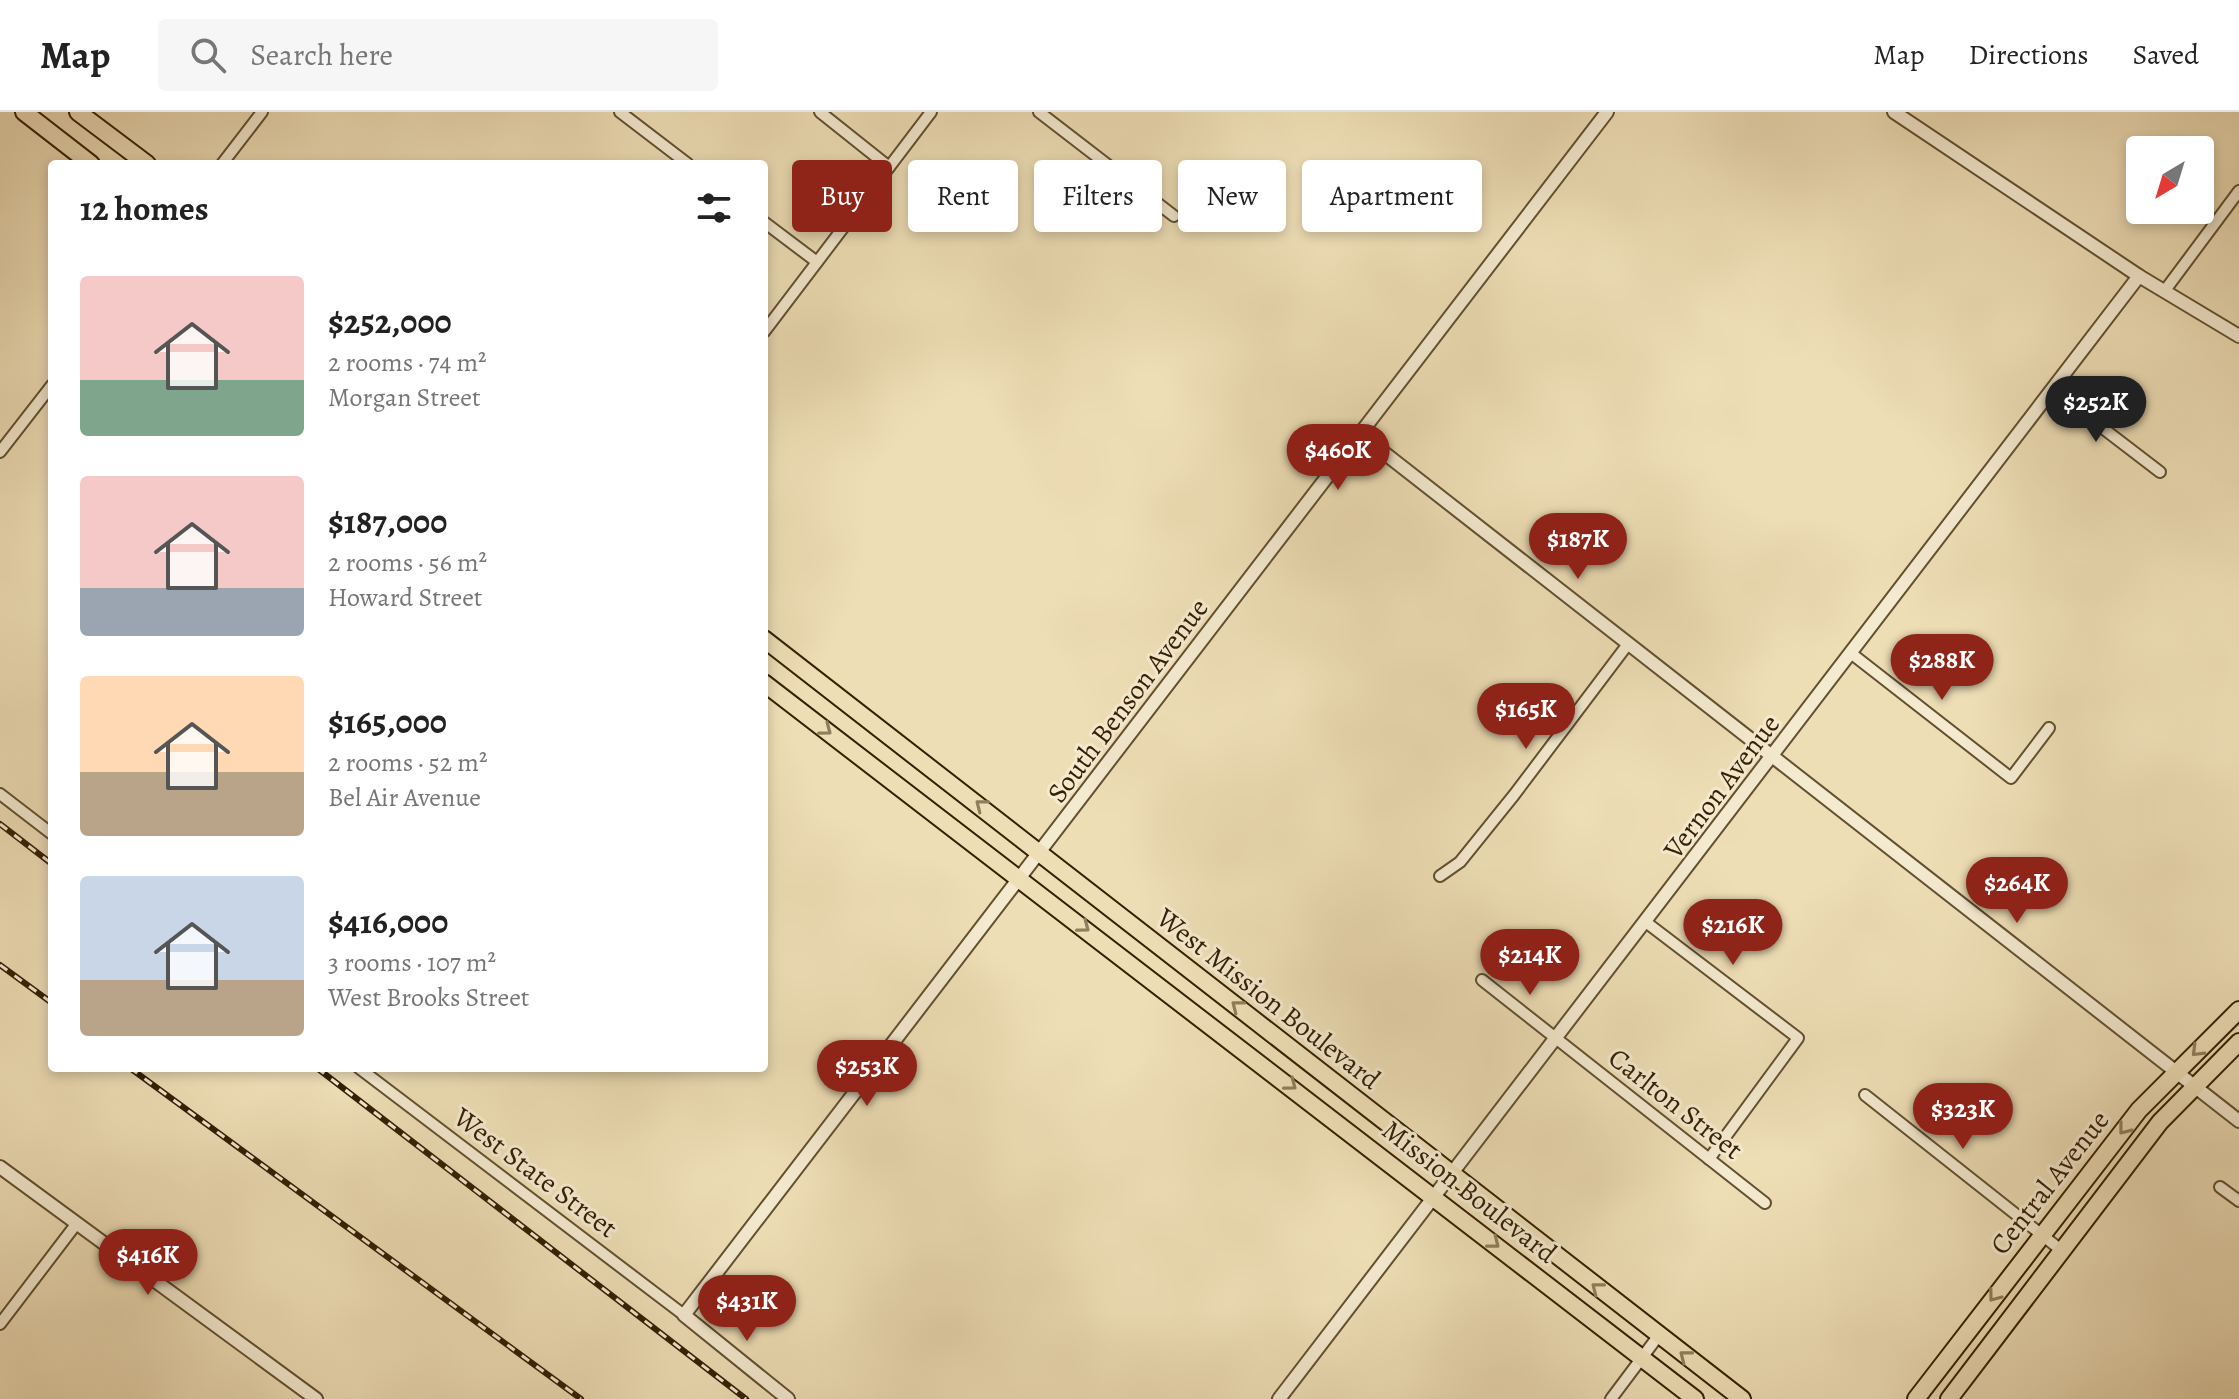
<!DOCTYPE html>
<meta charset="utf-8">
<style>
body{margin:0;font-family:Alegreya,serif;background:#f6f6f6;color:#222;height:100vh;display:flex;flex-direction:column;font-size:30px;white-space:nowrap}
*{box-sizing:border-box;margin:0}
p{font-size:26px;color:#767676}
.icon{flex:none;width:44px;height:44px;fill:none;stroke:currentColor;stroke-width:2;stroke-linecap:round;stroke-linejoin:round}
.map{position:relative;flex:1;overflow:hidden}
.sheet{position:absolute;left:48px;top:48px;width:720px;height:912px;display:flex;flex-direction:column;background:#fff;border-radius:8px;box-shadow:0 4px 12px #0003}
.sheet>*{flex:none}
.banner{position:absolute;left:792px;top:48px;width:760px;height:72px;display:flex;gap:16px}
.needle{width:52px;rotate:218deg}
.tools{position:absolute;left:2126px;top:24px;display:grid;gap:16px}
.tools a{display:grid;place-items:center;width:88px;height:88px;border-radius:8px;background:#fff;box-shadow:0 4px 12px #0003;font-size:40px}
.price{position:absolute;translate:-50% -68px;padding:0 18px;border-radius:28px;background:#8f2418;color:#fff;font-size:26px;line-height:52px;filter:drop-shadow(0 2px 4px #0008)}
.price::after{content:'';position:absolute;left:50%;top:48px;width:24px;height:18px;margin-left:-12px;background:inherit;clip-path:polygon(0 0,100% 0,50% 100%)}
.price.on{background:#222;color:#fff}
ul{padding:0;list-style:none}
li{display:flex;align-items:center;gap:24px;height:200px;padding:0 32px}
li span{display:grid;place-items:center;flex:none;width:224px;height:160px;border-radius:8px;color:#555}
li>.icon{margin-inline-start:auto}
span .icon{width:96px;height:96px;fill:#fffc;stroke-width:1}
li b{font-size:34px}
h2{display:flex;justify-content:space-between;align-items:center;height:96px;padding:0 32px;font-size:34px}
.chip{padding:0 28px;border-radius:8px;background:#fff;box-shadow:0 4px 12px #0003;font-size:28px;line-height:72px}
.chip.on{background:#8f2418;color:#fff}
header{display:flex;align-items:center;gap:48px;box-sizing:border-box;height:112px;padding:0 40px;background:#fff;border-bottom:2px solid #e0e0e0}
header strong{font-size:38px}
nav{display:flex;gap:44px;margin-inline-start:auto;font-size:28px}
.search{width:560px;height:72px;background:#f6f6f6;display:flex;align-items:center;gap:20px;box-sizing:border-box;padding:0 28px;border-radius:8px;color:#767676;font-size:30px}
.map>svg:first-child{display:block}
</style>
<header>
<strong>Map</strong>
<div class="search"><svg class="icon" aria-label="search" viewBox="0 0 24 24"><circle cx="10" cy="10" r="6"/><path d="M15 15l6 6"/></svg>Search here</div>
<nav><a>Map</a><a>Directions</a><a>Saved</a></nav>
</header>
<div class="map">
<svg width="2239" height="1287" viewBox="0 0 2239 1287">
<rect width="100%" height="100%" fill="#eedeb6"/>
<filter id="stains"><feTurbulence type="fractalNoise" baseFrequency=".0025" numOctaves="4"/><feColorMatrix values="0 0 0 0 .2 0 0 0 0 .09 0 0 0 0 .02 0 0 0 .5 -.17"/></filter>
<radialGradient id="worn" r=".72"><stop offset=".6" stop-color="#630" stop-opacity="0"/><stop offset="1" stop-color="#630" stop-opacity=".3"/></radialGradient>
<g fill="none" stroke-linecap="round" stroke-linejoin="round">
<defs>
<g id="minor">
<path d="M620 0 688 52"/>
<path d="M820 0 889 55"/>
<path d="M1039 0 1174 104"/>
<path d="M222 52 262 0"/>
<path d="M764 110 817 150"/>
<path d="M2166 177 2239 79"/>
<path d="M764 220 931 0"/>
<path d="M2053 278 2160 360"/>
<path d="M0 340 52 273"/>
<path d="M1852 542 2011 666 2049 616"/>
<path d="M0 682 52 722"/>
<path d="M1440 764 1460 750 1514 683 1628 532"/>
<path d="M1647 811 1798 926 1709 1047"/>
<path d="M1482 868 1765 1091"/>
<path d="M359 956 684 1203"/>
<path d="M1865 983 2061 1138"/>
<path d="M2220 1075 2239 1089"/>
<path d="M0 1212 77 1111"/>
<path d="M1611 1287 1659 1223"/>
</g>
<g id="tertiary">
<path d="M1894 0 2139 164 2239 224"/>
<path d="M1360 322 2239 1009"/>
<path d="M0 1055 316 1287"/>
<path d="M788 1287 684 1203C994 804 1299 401 1607 0"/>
<path d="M1279 1287 2139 164"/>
</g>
<g id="primary">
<path d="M24 0 91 52"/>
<path d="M78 0 147 52"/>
<path d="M764 527 1742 1287"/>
<path d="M764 571 1695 1287"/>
<path d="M1916 1287 2139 998 2239 898"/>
<path d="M1949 1287 2160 1010 2239 930"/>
</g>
</defs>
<use href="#minor" stroke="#624f30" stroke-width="14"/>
<use href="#tertiary" stroke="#624f30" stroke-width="16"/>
<use href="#primary" stroke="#341f03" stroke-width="20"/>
<use href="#minor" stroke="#f4ead0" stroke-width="10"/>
<use href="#tertiary" stroke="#f4ead0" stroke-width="12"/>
<use href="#primary" stroke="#eedeb6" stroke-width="16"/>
<defs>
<g id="rail">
<path d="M0 712 52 752"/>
<path d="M0 853 52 891"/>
<path d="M130 956 581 1287"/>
<path d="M317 956 746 1287"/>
</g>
</defs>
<use href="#rail" stroke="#341f03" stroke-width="6"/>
<use href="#rail" stroke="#f4ead0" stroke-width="3" stroke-dasharray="9" stroke-linecap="butt"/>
</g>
<defs><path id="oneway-chevron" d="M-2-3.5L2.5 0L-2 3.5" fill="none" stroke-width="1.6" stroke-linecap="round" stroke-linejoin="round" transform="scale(2)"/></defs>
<g stroke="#917e5c">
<use href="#oneway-chevron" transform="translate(826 618) rotate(37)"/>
<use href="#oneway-chevron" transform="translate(981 693) rotate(-142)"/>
<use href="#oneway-chevron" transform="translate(1084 815) rotate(37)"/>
<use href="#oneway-chevron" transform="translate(1237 894) rotate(-142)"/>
<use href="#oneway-chevron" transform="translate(2197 939) rotate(135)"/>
<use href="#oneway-chevron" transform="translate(1291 973) rotate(37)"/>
<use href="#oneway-chevron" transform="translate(2124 1017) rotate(128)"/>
<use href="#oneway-chevron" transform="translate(1494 1131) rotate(38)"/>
<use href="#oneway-chevron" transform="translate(1597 1176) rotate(-142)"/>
<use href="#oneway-chevron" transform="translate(1994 1184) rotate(127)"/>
<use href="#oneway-chevron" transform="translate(1685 1244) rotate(-142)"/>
</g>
<g text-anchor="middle" stroke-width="6" stroke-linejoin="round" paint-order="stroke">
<g font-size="28" fill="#341f03" stroke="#f4ead0">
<text transform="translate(1127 588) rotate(-53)" y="10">South Benson Avenue</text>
<text transform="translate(1721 674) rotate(-53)" y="10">Vernon Avenue</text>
<text transform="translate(1269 886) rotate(38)" y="10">West Mission Boulevard</text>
<text transform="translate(1676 991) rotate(38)" y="10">Carlton Street</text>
<text transform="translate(536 1060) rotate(37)" y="10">West State Street</text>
<text transform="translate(2049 1070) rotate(-52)" y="10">Central Avenue</text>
<text transform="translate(1470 1079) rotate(38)" y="10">Mission Boulevard</text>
</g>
</g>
<rect width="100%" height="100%" filter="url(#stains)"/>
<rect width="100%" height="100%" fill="url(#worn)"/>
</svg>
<div class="tools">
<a><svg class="needle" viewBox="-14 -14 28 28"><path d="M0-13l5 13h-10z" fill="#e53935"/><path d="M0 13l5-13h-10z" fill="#767676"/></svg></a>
</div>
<b class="price on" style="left:2096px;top:332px">$252K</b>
<b class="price" style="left:1338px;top:380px">$460K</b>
<b class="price" style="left:1578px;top:469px">$187K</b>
<b class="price" style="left:1942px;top:590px">$288K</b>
<b class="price" style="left:1526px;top:639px">$165K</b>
<b class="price" style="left:2017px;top:813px">$264K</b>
<b class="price" style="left:1733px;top:855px">$216K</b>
<b class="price" style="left:1530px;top:885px">$214K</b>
<b class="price" style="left:867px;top:996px">$253K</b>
<b class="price" style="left:1963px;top:1039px">$323K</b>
<b class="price" style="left:148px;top:1185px">$416K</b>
<b class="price" style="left:747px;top:1231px">$431K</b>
<div class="banner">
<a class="chip on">Buy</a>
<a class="chip">Rent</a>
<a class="chip">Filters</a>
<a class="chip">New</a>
<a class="chip">Apartment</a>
</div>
<section class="sheet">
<h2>12 homes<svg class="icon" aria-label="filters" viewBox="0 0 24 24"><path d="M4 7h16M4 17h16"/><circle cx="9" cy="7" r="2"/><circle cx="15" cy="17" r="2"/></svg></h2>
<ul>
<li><span style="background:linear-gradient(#f6c9c9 65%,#7fa58c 0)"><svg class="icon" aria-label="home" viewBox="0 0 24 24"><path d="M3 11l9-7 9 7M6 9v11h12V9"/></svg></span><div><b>$252,000</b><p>2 rooms · 74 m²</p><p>Morgan Street</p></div></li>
<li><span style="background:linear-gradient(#f6c9c9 70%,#9aa5b1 0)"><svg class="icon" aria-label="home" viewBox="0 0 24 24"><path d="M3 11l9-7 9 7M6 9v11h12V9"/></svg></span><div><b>$187,000</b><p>2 rooms · 56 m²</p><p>Howard Street</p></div></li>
<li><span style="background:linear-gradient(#ffd9b3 60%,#b9a48a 0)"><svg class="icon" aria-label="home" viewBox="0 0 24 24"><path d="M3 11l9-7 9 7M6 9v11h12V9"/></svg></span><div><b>$165,000</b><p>2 rooms · 52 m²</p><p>Bel Air Avenue</p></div></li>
<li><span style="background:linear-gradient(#c9d6e8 65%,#b9a48a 0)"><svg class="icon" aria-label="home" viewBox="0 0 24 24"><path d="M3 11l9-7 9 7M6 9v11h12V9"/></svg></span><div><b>$416,000</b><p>3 rooms · 107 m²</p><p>West Brooks Street</p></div></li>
</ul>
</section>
</div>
